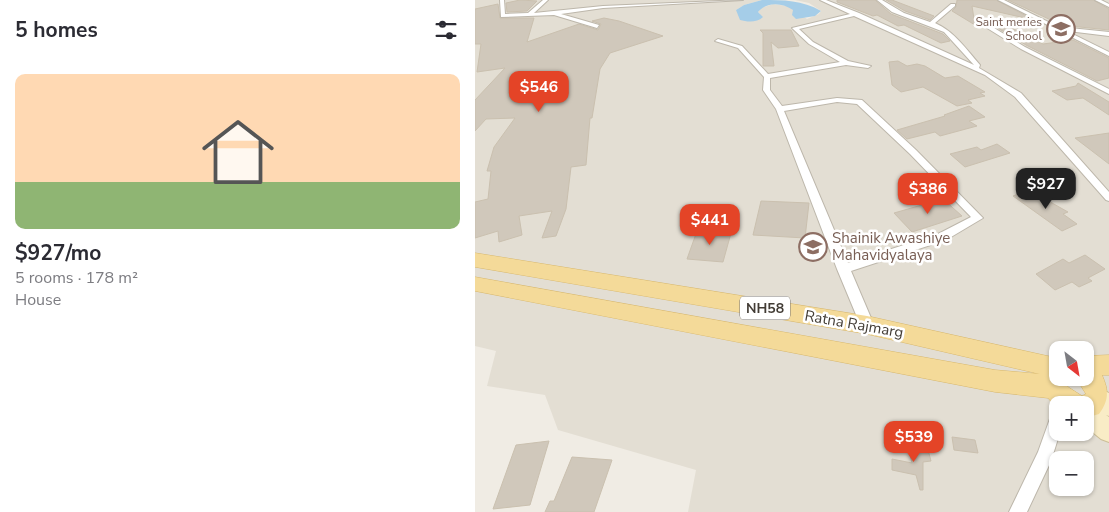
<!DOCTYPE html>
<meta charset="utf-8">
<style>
body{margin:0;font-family:"Nunito Sans",sans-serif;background:#f7f7f7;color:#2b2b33;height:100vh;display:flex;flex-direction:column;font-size:19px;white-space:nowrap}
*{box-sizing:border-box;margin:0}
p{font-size:16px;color:#7c7c81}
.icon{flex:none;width:28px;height:28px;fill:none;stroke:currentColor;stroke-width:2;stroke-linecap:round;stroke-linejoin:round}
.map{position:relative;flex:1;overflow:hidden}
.sheet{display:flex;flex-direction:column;background:#fff;width:475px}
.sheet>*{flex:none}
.needle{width:32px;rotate:149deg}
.fabs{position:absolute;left:574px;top:341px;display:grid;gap:10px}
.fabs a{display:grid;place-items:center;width:45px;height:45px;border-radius:10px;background:#fff;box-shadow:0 1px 4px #0004;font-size:25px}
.price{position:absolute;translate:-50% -42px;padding:0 11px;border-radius:10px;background:#e44427;color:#fff;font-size:16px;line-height:32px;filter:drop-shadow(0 1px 2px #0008)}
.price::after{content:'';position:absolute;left:50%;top:30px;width:15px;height:11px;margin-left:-8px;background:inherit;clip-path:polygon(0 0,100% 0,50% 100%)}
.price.active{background:#222;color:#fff}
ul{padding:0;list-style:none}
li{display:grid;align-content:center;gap:10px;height:265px;padding:0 15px}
li span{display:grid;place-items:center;height:155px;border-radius:10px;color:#555}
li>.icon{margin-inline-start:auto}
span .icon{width:90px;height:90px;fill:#fffc;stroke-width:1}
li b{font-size:21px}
h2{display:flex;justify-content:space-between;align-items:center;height:60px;padding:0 15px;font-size:21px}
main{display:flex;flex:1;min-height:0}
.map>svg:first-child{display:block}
</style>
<main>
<section class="sheet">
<h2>5 homes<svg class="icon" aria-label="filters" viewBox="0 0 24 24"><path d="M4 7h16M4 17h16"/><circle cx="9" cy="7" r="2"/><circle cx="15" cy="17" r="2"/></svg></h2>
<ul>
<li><span style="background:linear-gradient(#ffd9b3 70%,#8fb573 0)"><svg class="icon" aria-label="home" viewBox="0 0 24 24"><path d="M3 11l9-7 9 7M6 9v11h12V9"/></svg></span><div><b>$927/mo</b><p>5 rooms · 178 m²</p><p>House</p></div></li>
</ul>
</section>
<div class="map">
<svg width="634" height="512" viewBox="0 0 634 512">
<rect width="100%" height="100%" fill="#f0ece4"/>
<path fill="#e3ded3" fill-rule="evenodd" d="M0 0H287L269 5 261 10 285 14 283 12 286 8 298 4 312 6 332 19 344 14 346 11 334 3 320 0H634V512H213L221 470 83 430 70 395 12 386 21 351 0 346ZM582 350H610V378H582ZM582 405H610V432H582ZM582 460H610V488H582Z"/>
<path fill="#a5cde8" d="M287 0C309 0 327 0 346 11L340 16 321 19 317 15 318 10C308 3 292 1 283 12L288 17C282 23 272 22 265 20L261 10 269 5Z"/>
<g fill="#d0c8bb" stroke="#cac0af">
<path d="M45 0 62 1 52 11 32 12 31 3Z"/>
<path d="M362 0H400L416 14 468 34 475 41 466 43 429 25 423 26 402 15 398 16 362 2Z"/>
<path d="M411 0H417L459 16 455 20 430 11Z"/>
<path d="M482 0H521L559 20 497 6 500 25 477 11 481 7Z"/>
<path d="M533 0H618L634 9V30L595 26 593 28Z"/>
<path d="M23 4 25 18H59L52 42 104 24 123 30 126 24 117 21 129 18 144 21 188 36 135 53 125 69 117 118H115L111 165 96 167 91 209 81 236 67 238 77 211 44 216 47 235 24 242 23 231 0 238V202L13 199 16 171H12L19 147 40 118 11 119 0 131V100L30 68 2 72 6 44H0V9Z"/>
<path d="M531 25 568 44 598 40 634 58V78L622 81 551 45 521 27Z"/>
<path d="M285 30H316L324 46 303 48 296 42 299 66H288V33Z"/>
<path d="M423 61 432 66 442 64 450 66 470 78 483 76 510 92 505 93 510 96 493 100 497 103 482 106 448 87 426 92 417 85 414 62Z"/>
<path d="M603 83 634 102V115L608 98 592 100 577 91 601 86Z"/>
<path d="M494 106 510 117 494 121 502 126 465 136 460 132 432 139 422 130 470 116 469 115Z"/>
<path d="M634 133V164L600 138Z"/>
<path d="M522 144 535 153 490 167 475 154 502 147 506 150Z"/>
<path d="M554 190 593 212 588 214 602 224 587 231 538 196Z"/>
<path d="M468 199 487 216 437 232 419 213Z"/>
<path d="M286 201 334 203 330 238 278 235Z"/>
<path d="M222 231 256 233 248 262 212 259Z"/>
<path d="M610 255 630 269 613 278 617 281 604 287 597 282 580 290 561 274 588 259 594 263Z"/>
<path d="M477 437 500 440 503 453 479 450Z"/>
<path d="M74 441 55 505 18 509 41 445Z"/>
<path d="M452 446 456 461 448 462V490H445L441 475 417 470V459L437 463 433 447Z"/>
<path d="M97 457 137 460 119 512H70L75 501H79Z"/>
</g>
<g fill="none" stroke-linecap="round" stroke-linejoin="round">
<defs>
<g id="minor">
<path d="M25 0H29L30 14 53 13 68 0H73L59 13 128 6 268 0 128 8 86 14 124 25 122 28 79 15 26 17Z"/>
<path d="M345 0H351L384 13 499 65 469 32 417 12 402 0H407L429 13 455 22 476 4H480V6L460 23C480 32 491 49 505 65L504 68 546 93 634 192V201L631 200 540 97 510 75 379 16 324 29 338 42 373 61 396 66 393 68 371 65 295 78V90L307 106 362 98 387 100 441 150 508 218 471 240 376 271 399 325 397 329 392 331 387 329 362 269 301 109 288 90 289 77 263 48 240 41 243 39 267 46 293 74 365 62 334 44 317 28 375 14ZM362 102 382 104 435 154 496 217 463 234 373 263 309 111Z"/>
<path d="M523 0H529L634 52V56Z"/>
<path d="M620 0H626L634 4V7Z"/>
<path d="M512 26H516L550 47 634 89V94L546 49 512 28Z"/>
<path d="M595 28 634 32V36L593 31Z"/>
<path d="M582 410V432H585L576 461 552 512H534L563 452 577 413Z"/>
</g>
<path id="secondary" d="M623 388 634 393V416L631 415 634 417V442L626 439 610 426V405H602L610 401 614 403 612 398 615 391Z"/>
<path id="primary" d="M0 253 392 316 577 357 582 355V378H586L593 387 607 396 611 394 601 378H610V356L634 355V375H627C634 391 634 400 624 414L610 418V405H582V408L573 398 520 392 0 291V277L520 370 565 374 392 334 0 267Z"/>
</defs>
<use href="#minor" stroke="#bdb7ab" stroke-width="2"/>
<use href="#secondary" stroke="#ccbe97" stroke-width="2"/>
<use href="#primary" stroke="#d7b76c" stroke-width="1"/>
<use href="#minor" fill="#fff" fill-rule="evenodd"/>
<use href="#secondary" fill="#f9ecc6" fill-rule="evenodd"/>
<use href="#primary" fill="#f4da99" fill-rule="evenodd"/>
</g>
<defs>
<symbol id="school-ring" viewBox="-11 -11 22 22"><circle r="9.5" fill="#fff" stroke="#8d6e63" stroke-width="1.5"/><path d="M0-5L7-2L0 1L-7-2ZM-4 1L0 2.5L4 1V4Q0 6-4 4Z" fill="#8d6e63"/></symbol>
</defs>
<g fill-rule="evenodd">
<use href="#school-ring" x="570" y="13" width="32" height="32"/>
<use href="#school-ring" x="322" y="231" width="32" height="32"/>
</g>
<g text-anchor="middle" stroke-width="5" stroke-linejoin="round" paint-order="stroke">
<g font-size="12" fill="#785e54" stroke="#fff" text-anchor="end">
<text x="567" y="26">Saint meries<tspan x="567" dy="14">School</tspan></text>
</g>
<rect fill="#fff" stroke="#7b7672" stroke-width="1" x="265" y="296.5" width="50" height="23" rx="4"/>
<g font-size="14" font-weight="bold" fill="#423c35">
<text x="290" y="313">NH58</text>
</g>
<g font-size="15" fill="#785e54" stroke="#fff" text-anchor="start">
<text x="357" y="243">Shainik Awashiye<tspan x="357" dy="17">Mahavidyalaya</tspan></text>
</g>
<g font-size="15" fill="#423c35" stroke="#fff">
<text transform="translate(379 324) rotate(10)" y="5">Ratna Rajmarg</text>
</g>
</g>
</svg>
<div class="fabs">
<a><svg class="needle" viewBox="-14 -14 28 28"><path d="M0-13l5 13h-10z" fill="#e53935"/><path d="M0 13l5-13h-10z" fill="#7c7c81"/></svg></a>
<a>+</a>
<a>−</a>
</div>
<b class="price" style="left:64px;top:113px">$546</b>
<b class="price active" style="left:571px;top:210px">$927</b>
<b class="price" style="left:453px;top:215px">$386</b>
<b class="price" style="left:235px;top:246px">$441</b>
<b class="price" style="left:439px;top:463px">$539</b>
</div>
</main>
